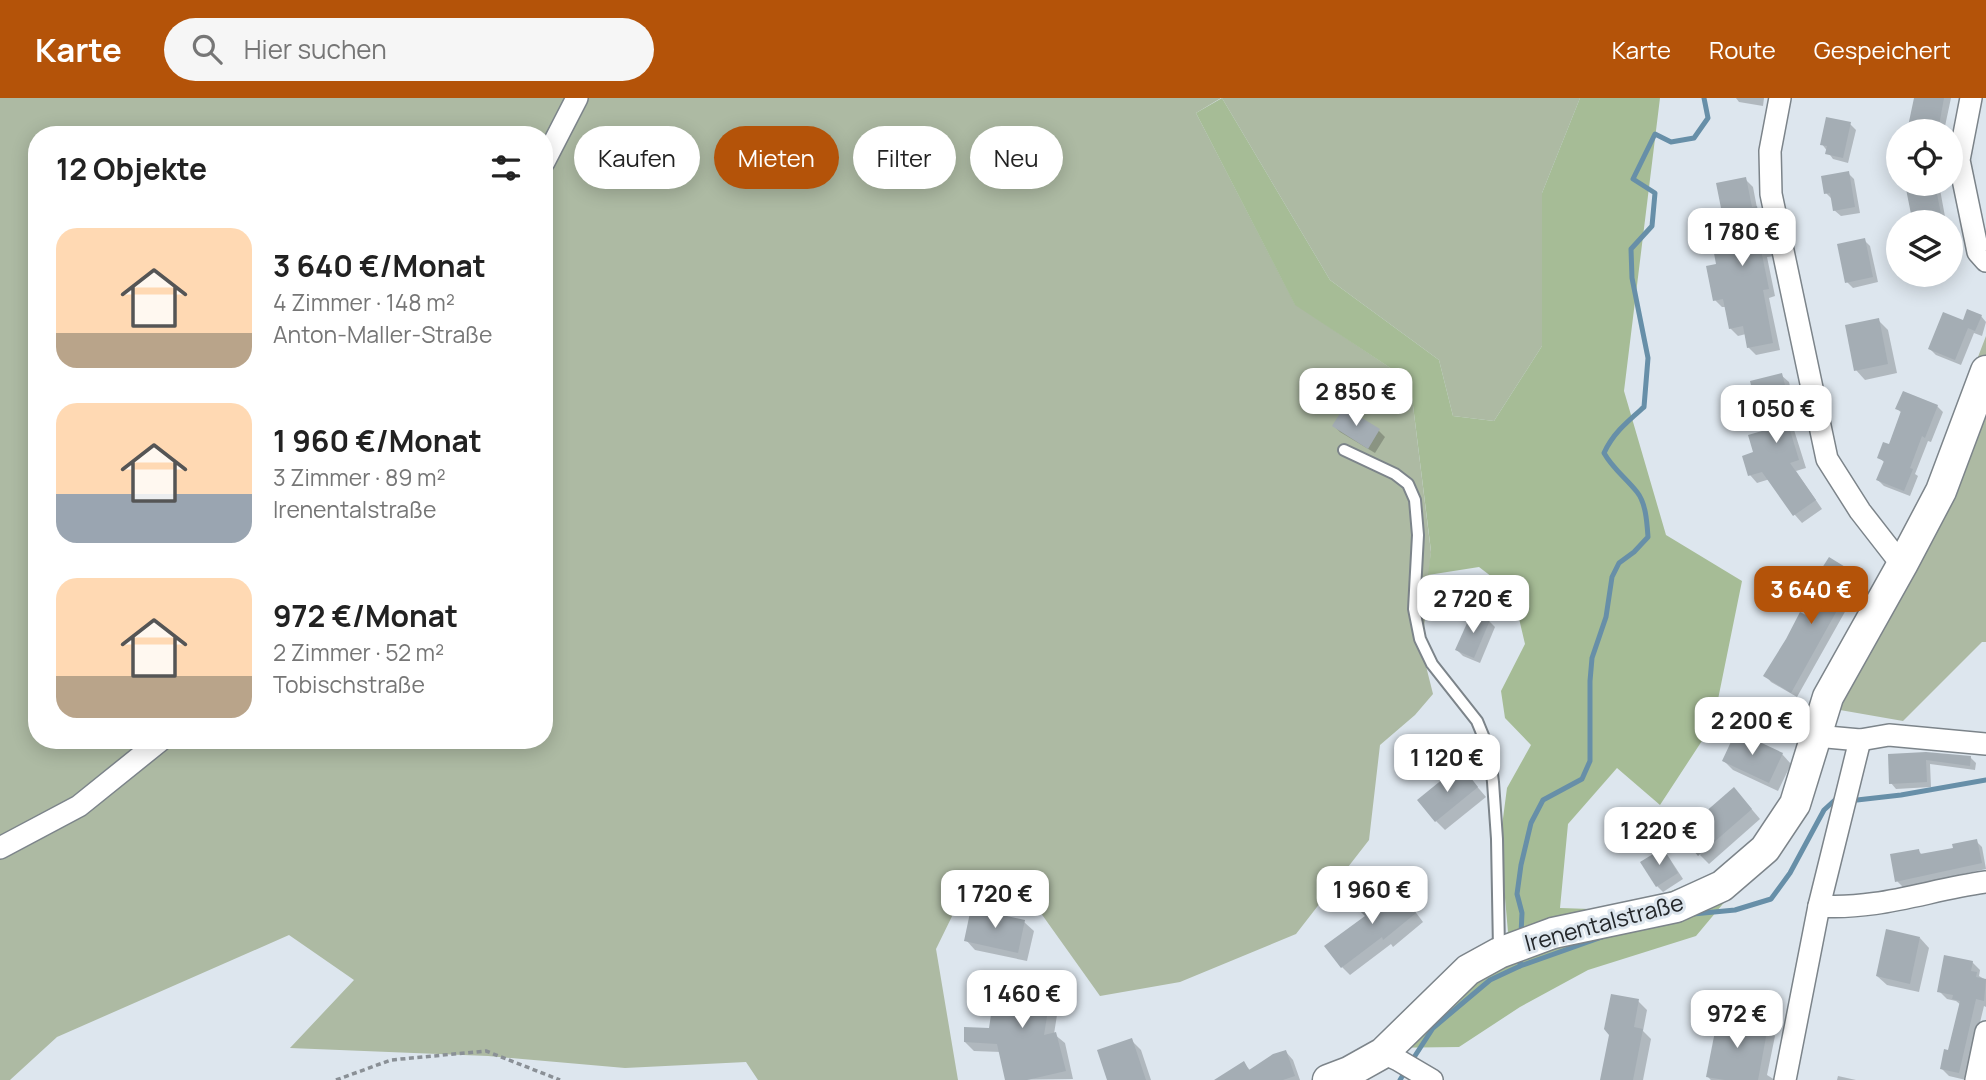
<!DOCTYPE html>
<html lang="de">
<meta charset="utf-8">
<style>
body{margin:0;font-family:Manrope,sans-serif;background:#f6f6f6;color:#222;height:100vh;display:flex;flex-direction:column;font-size:26px;white-space:nowrap}
*{box-sizing:border-box;margin:0}
p{font-size:23px;color:#767676}
.icon{flex:none;width:38px;height:38px;fill:none;stroke:currentColor;stroke-width:2;stroke-linecap:round;stroke-linejoin:round}
.map{position:relative;flex:1;overflow:hidden}
.side{position:absolute;left:28px;top:28px;width:525px;height:623px;display:flex;flex-direction:column;background:#fff;border-radius:28px;box-shadow:0 4px 18px #0003}
.side>*{flex:none}
.guide{position:absolute;left:574px;top:28px;width:665px;height:63px;display:flex;gap:14px}
.tools{position:absolute;left:1886px;top:21px;display:grid;gap:14px}
.tools a{display:grid;place-items:center;width:77px;height:77px;border-radius:50%;background:#fff;box-shadow:0 4px 18px #0003;font-size:35px}
.price{position:absolute;translate:-50% -60px;padding:0 16px;border-radius:14px;background:#fff;color:#222;font-size:23px;line-height:46px;filter:drop-shadow(0 2px 4px #0008)}
.price::after{content:'';position:absolute;left:50%;top:42px;width:21px;height:16px;margin-left:-10px;background:inherit;clip-path:polygon(0 0,100% 0,50% 100%)}
.price.active{background:#b45309;color:#fff}
ul{padding:0;list-style:none}
li{display:flex;align-items:center;gap:21px;height:175px;padding:0 28px}
li span{display:grid;place-items:center;flex:none;width:196px;height:140px;border-radius:21px;color:#555}
li>.icon{margin-inline-start:auto}
span .icon{width:84px;height:84px;fill:#fffc;stroke-width:1}
li b{font-size:30px}
h2{display:flex;justify-content:space-between;align-items:center;height:84px;padding:0 28px;font-size:30px}
.tag{padding:0 24px;border-radius:32px;background:#fff;box-shadow:0 4px 18px #0003;font-size:24px;line-height:63px}
.tag.active{background:#b45309;color:#fff}
header{display:flex;align-items:center;gap:42px;box-sizing:border-box;height:98px;padding:0 35px;background:#b45309;color:#fff}
header strong{font-size:33px}
nav{display:flex;gap:38px;margin-inline-start:auto;font-size:24px}
.search{width:490px;height:63px;background:#f6f6f6;display:flex;align-items:center;gap:18px;box-sizing:border-box;padding:0 24px;border-radius:38px;color:#767676;font-size:26px}
.map>svg:first-child{display:block}
</style>
<header>
<strong>Karte</strong>
<div class="search"><svg class="icon" aria-label="search" viewBox="0 0 24 24"><circle cx="10" cy="10" r="6"/><path d="M15 15l6 6"/></svg>Hier suchen</div>
<nav><a>Karte</a><a>Route</a><a>Gespeichert</a></nav>
</header>
<div class="map">
<svg width="1986" height="982" viewBox="0 0 1986 982">
<rect width="100%" height="100%" fill="#dde6ee"/>
<g fill="#adbaa3" fill-rule="evenodd">
<path d="M0 0H1221L1196 15 1295 206 1410 283 1431 454 1422 552 1433 596 1415 617 1380 647 1369 742 1296 836 1180 884 1100 898 1028 797 960 802 936 851 958 982H758L746 964 625 970 488 958 290 950 354 882 289 837 57 939 10 982H0ZM37 37H544V642H37Z"/>
<path d="M1222 0H1580L1542 95V248L1494 323 1453 318 1439 262 1330 182Z"/>
<path d="M1986 238V544H1982L1903 623 1840 612V605L1932 379Z"/>
</g>
<path fill="#a6bc96" d="M1222 0 1330 182 1439 262 1453 318 1494 323 1542 248V95L1580 0H1660L1624 293 1666 437 1742 483 1713 626 1660 707 1617 670 1568 726 1560 810 1621 812 1708 779 1727 801 1696 838 1588 872 1520 909 1459 949 1377 950 1465 861 1508 834 1500 743 1507 690 1531 647 1505 620 1501 593 1525 546 1513 495 1479 469 1428 477 1431 453 1410 283 1295 207 1196 15Z"/>
<g fill="#0003">
<path d="M1736 0H1764L1763 8 1739 4Z"/>
<path d="M1914 0H1951L1944 33H1909L1915 3Z"/>
<path d="M1850 26 1856 32 1848 65 1833 61 1822 46Z"/>
<path d="M1848 75 1854 81 1860 115 1841 118 1834 112 1833 102 1826 95Z"/>
<path d="M1745 81 1753 89 1757 110 1764 117 1775 158 1767 159 1775 198 1769 200 1780 252 1756 257 1748 249 1746 236 1738 238 1730 230 1726 209H1722L1715 202 1718 168 1748 144 1743 119 1731 122 1723 114Z"/>
<path d="M1907 86H1939L1946 124H1917L1915 118 1913 115Z"/>
<path d="M1864 142 1870 148 1878 184 1853 190 1847 184Z"/>
<path d="M1981 218 1986 224 1982 238 1974 235 1961 267 1936 257 1930 251 1964 224Z"/>
<path d="M1878 222 1888 232 1897 275 1865 282 1856 272Z"/>
<path d="M1781 277 1789 284 1796 314 1789 316 1806 370 1796 373 1822 411 1802 425 1795 417 1770 381 1757 385 1750 377Z"/>
<path d="M1937 308 1943 314 1931 344 1928 343 1915 376 1918 378 1910 398 1884 388 1878 382 1885 365 1879 359 1890 348 1902 315 1897 311Z"/>
<path d="M1345 311 1379 333 1385 339 1375 355 1340 334 1334 328Z"/>
<path d="M1859 479 1864 485 1848 513 1846 512 1797 599 1771 584 1766 578 1808 520 1827 489 1818 481Z"/>
<path d="M1489 523 1495 529 1480 565 1463 558 1457 552Z"/>
<path d="M1782 656 1791 666 1778 693 1733 672 1724 663Z"/>
<path d="M1889 658 1970 659 1976 665 1975 672 1930 666 1931 689 1896 691 1891 685Z"/>
<path d="M1463 672 1486 699 1445 732 1436 723 1452 681Z"/>
<path d="M1743 701 1760 721 1709 766 1700 757Z"/>
<path d="M1976 743 1982 749 1986 771 1903 789 1897 783 1918 752 1923 758 1955 752Z"/>
<path d="M1663 752 1668 758 1683 781 1663 794 1657 788Z"/>
<path d="M1402 796 1423 824 1393 849 1391 846 1350 877 1342 869Z"/>
<path d="M1024 824 1034 833 1027 863 975 852 966 842Z"/>
<path d="M1920 840 1929 850 1919 894 1887 887 1877 878Z"/>
<path d="M1972 864 1980 872 1979 878 1986 882V909L1984 908 1966 982 1949 978 1941 970 1950 954 1961 907 1956 903 1947 901 1939 893Z"/>
<path d="M1052 883 1061 892 1054 936 1065 945 1073 981 1007 982 1001 954 974 953 965 944 990 932Z"/>
<path d="M1638 903 1647 912 1643 933 1651 941 1643 982H1602Z"/>
<path d="M1768 930 1775 938 1767 977 1775 982H1711L1708 979Z"/>
<path d="M1131 942 1141 952 1151 982H1109Z"/>
<path d="M1286 954 1293 962 1300 982H1228L1244 966 1251 973Z"/>
<path d="M1838 978 1856 982H1837Z"/>
</g>
<g fill="none" stroke-linecap="round" stroke-linejoin="round">
<g stroke="#678fa8" stroke-width="5">
<path d="M1857 702 1901 697 1986 682"/>
<path d="M1693 816 1735 812 1771 801 1790 775 1824 712 1836 701"/>
<path d="M1521 836 1522 815 1517 796 1521 767 1531 725 1543 702 1582 681 1590 663V583L1592 560 1606 519 1612 479 1619 465 1634 454 1648 439C1647 425 1646 405 1637 394 1626 380 1613 371 1604 355 1613 335 1628 323 1644 309L1648 260 1632 180 1631 151 1652 128 1655 95 1633 81 1655 36 1671 44 1694 40 1708 20 1704 0"/>
<path d="M1520 868 1521 857"/>
<path d="M1411 964 1433 930 1490 882 1520 868 1602 839"/>
<path d="M1400 982 1406 972"/>
</g>
</g>
<g fill="#a4adb4">
<path d="M1914 0H1944L1938 33H1907Z"/>
<path d="M1826 19 1851 24 1843 60 1825 56 1827 48 1820 47Z"/>
<path d="M1849 73 1855 109 1833 113 1830 95 1824 96 1821 78Z"/>
<path d="M1746 79 1752 109 1757 108 1762 132H1764L1768 150 1761 152 1769 191 1763 192 1773 245 1747 250 1743 228 1729 231 1723 201 1713 203 1706 168 1716 166 1713 150 1746 143 1740 111 1722 115 1716 85Z"/>
<path d="M1905 86H1935L1941 116 1925 119 1924 113 1911 116Z"/>
<path d="M1865 140 1873 179 1845 185 1837 146Z"/>
<path d="M1967 211 1982 217 1975 233 1968 230 1955 262 1928 251 1943 214 1963 222Z"/>
<path d="M1879 220 1888 266 1854 273 1845 227Z"/>
<path d="M1782 275 1790 307 1783 309 1799 362 1790 365 1816 402 1793 418 1762 374 1748 378 1742 358 1753 354 1748 337 1762 333 1750 283Z"/>
<path d="M1903 293 1938 307 1925 340 1922 338 1910 370 1913 371 1904 393 1876 382 1884 363 1877 360 1883 344 1889 346 1901 313 1895 311Z"/>
<path d="M1344 309 1380 331 1368 351 1332 328Z"/>
<path d="M1829 459 1860 478 1842 508 1840 507 1791 595 1763 578 1786 541 1800 514 1808 518 1826 487 1815 481Z"/>
<path d="M1472 514 1490 522 1474 560 1455 552Z"/>
<path d="M1736 633 1783 655 1769 685 1722 663Z"/>
<path d="M1926 654 1971 658 1970 668 1926 662 1927 684 1889 686 1888 656Z"/>
<path d="M1463 670 1478 689 1435 724 1417 702 1449 676 1451 679Z"/>
<path d="M1734 689 1752 711 1698 758 1680 736Z"/>
<path d="M1977 741 1982 765 1895 784 1890 756 1919 751 1920 756 1953 750 1952 746Z"/>
<path d="M1663 750 1678 775 1656 789 1640 764Z"/>
<path d="M1394 786 1416 815 1383 842 1382 839 1341 870 1324 848 1365 818 1360 813Z"/>
<path d="M971 810 1025 822 1018 855 964 843Z"/>
<path d="M1886 831 1920 839 1910 886 1876 878Z"/>
<path d="M1944 857 1973 863 1971 873 1977 874 1976 879 1986 881 1984 903 1976 901 1959 975 1940 971 1944 951 1948 952 1960 903 1952 901 1953 897 1937 894Z"/>
<path d="M1011 874 1053 881 1044 937 1056 934 1066 973 1027 982H1005L997 946 964 944V929L989 930 995 890 1008 892Z"/>
<path d="M1611 896 1639 901 1634 929 1643 931 1633 982H1600L1609 937 1604 931Z"/>
<path d="M1718 918 1768 928 1758 982H1725L1706 979Z"/>
<path d="M1132 940 1146 982H1107L1097 952Z"/>
<path d="M1286 952 1295 978 1283 982H1214L1244 963 1249 972 1273 956Z"/>
</g>
<g fill="none" stroke-linecap="round" stroke-linejoin="round">
<defs>
<path id="lane" d="M1344 352 1395 376 1408 386 1415 402 1418 437 1414 511 1420 541 1432 566 1477 623 1489 652 1493 684 1497 741 1499 852"/>
<g id="street">
<path d="M1780 0 1770 53 1771 96 1827 361 1860 413 1902 467"/>
<path d="M1971 0 1959 62 1978 154 1986 163"/>
<path d="M544 64 577 0"/>
<path d="M1816 638 1860 642 1889 637 1986 646"/>
<path d="M1860 642 1819 808C1879 812 1928 792 1986 784"/>
<path d="M0 750 79 708 161 642"/>
<path d="M1383 955 1398 962 1432 982"/>
<path d="M1785 982 1819 808"/>
<path d="M1976 982 1986 934"/>
</g>
<path id="secondary" d="M1328 982 1349 974 1383 955 1468 872 1499 855 1553 835 1676 809 1722 788 1765 751 1795 706 1828 599 1902 467 1941 393 1986 273"/>
</defs>
<use href="#lane" stroke="#7c848a" stroke-width="14"/>
<use href="#street" stroke="#7c848a" stroke-width="24"/>
<use href="#secondary" stroke="#7c848a" stroke-width="33"/>
<path stroke="#8a9096" stroke-width="3.5" stroke-dasharray="5 3.5" stroke-linecap="butt" d="M336 982 391 962 486 953 560 982"/>
<use href="#lane" stroke="#fff" stroke-width="10"/>
<use href="#street" stroke="#fff" stroke-width="21"/>
<use href="#secondary" stroke="#fff" stroke-width="30"/>
</g>
<g text-anchor="middle" stroke-width="6" stroke-linejoin="round" paint-order="stroke">
<g font-size="23" fill="#24272a" stroke="#dde6ee">
<text transform="translate(1604 825) rotate(-15)" y="8">Irenentalstraße</text>
</g>
</g>
</svg>
<div class="tools">
<a><svg class="icon" aria-label="locate" viewBox="0 0 24 24"><circle cx="12" cy="12" r="6"/><path d="M12 2v4M12 18v4M2 12h4M18 12h4"/></svg></a>
<a><svg class="icon" aria-label="layers" viewBox="0 0 24 24"><path d="M12 4l9 5-9 5-9-5zM3 14l9 5 9-5"/></svg></a>
</div>
<b class="price" style="left:1742px;top:170px">1 780 €</b>
<b class="price" style="left:1356px;top:330px">2 850 €</b>
<b class="price" style="left:1776px;top:347px">1 050 €</b>
<b class="price active" style="left:1811px;top:528px">3 640 €</b>
<b class="price" style="left:1473px;top:537px">2 720 €</b>
<b class="price" style="left:1752px;top:659px">2 200 €</b>
<b class="price" style="left:1447px;top:696px">1 120 €</b>
<b class="price" style="left:1659px;top:769px">1 220 €</b>
<b class="price" style="left:1372px;top:828px">1 960 €</b>
<b class="price" style="left:995px;top:832px">1 720 €</b>
<b class="price" style="left:1022px;top:932px">1 460 €</b>
<b class="price" style="left:1737px;top:952px">972 €</b>
<div class="guide">
<a class="tag">Kaufen</a>
<a class="tag active">Mieten</a>
<a class="tag">Filter</a>
<a class="tag">Neu</a>
</div>
<section class="side">
<h2>12 Objekte<svg class="icon" aria-label="filters" viewBox="0 0 24 24"><path d="M4 7h16M4 17h16"/><circle cx="9" cy="7" r="2"/><circle cx="15" cy="17" r="2"/></svg></h2>
<ul>
<li><span style="background:linear-gradient(#ffd9b3 75%,#b9a48a 0)"><svg class="icon" aria-label="home" viewBox="0 0 24 24"><path d="M3 11l9-7 9 7M6 9v11h12V9"/></svg></span><div><b>3 640 €/Monat</b><p>4 Zimmer · 148 m²</p><p>Anton-Maller-Straße</p></div></li>
<li><span style="background:linear-gradient(#ffd9b3 65%,#9aa5b1 0)"><svg class="icon" aria-label="home" viewBox="0 0 24 24"><path d="M3 11l9-7 9 7M6 9v11h12V9"/></svg></span><div><b>1 960 €/Monat</b><p>3 Zimmer · 89 m²</p><p>Irenentalstraße</p></div></li>
<li><span style="background:linear-gradient(#ffd9b3 70%,#b9a48a 0)"><svg class="icon" aria-label="home" viewBox="0 0 24 24"><path d="M3 11l9-7 9 7M6 9v11h12V9"/></svg></span><div><b>972 €/Monat</b><p>2 Zimmer · 52 m²</p><p>Tobischstraße</p></div></li>
</ul>
</section>
</div>
